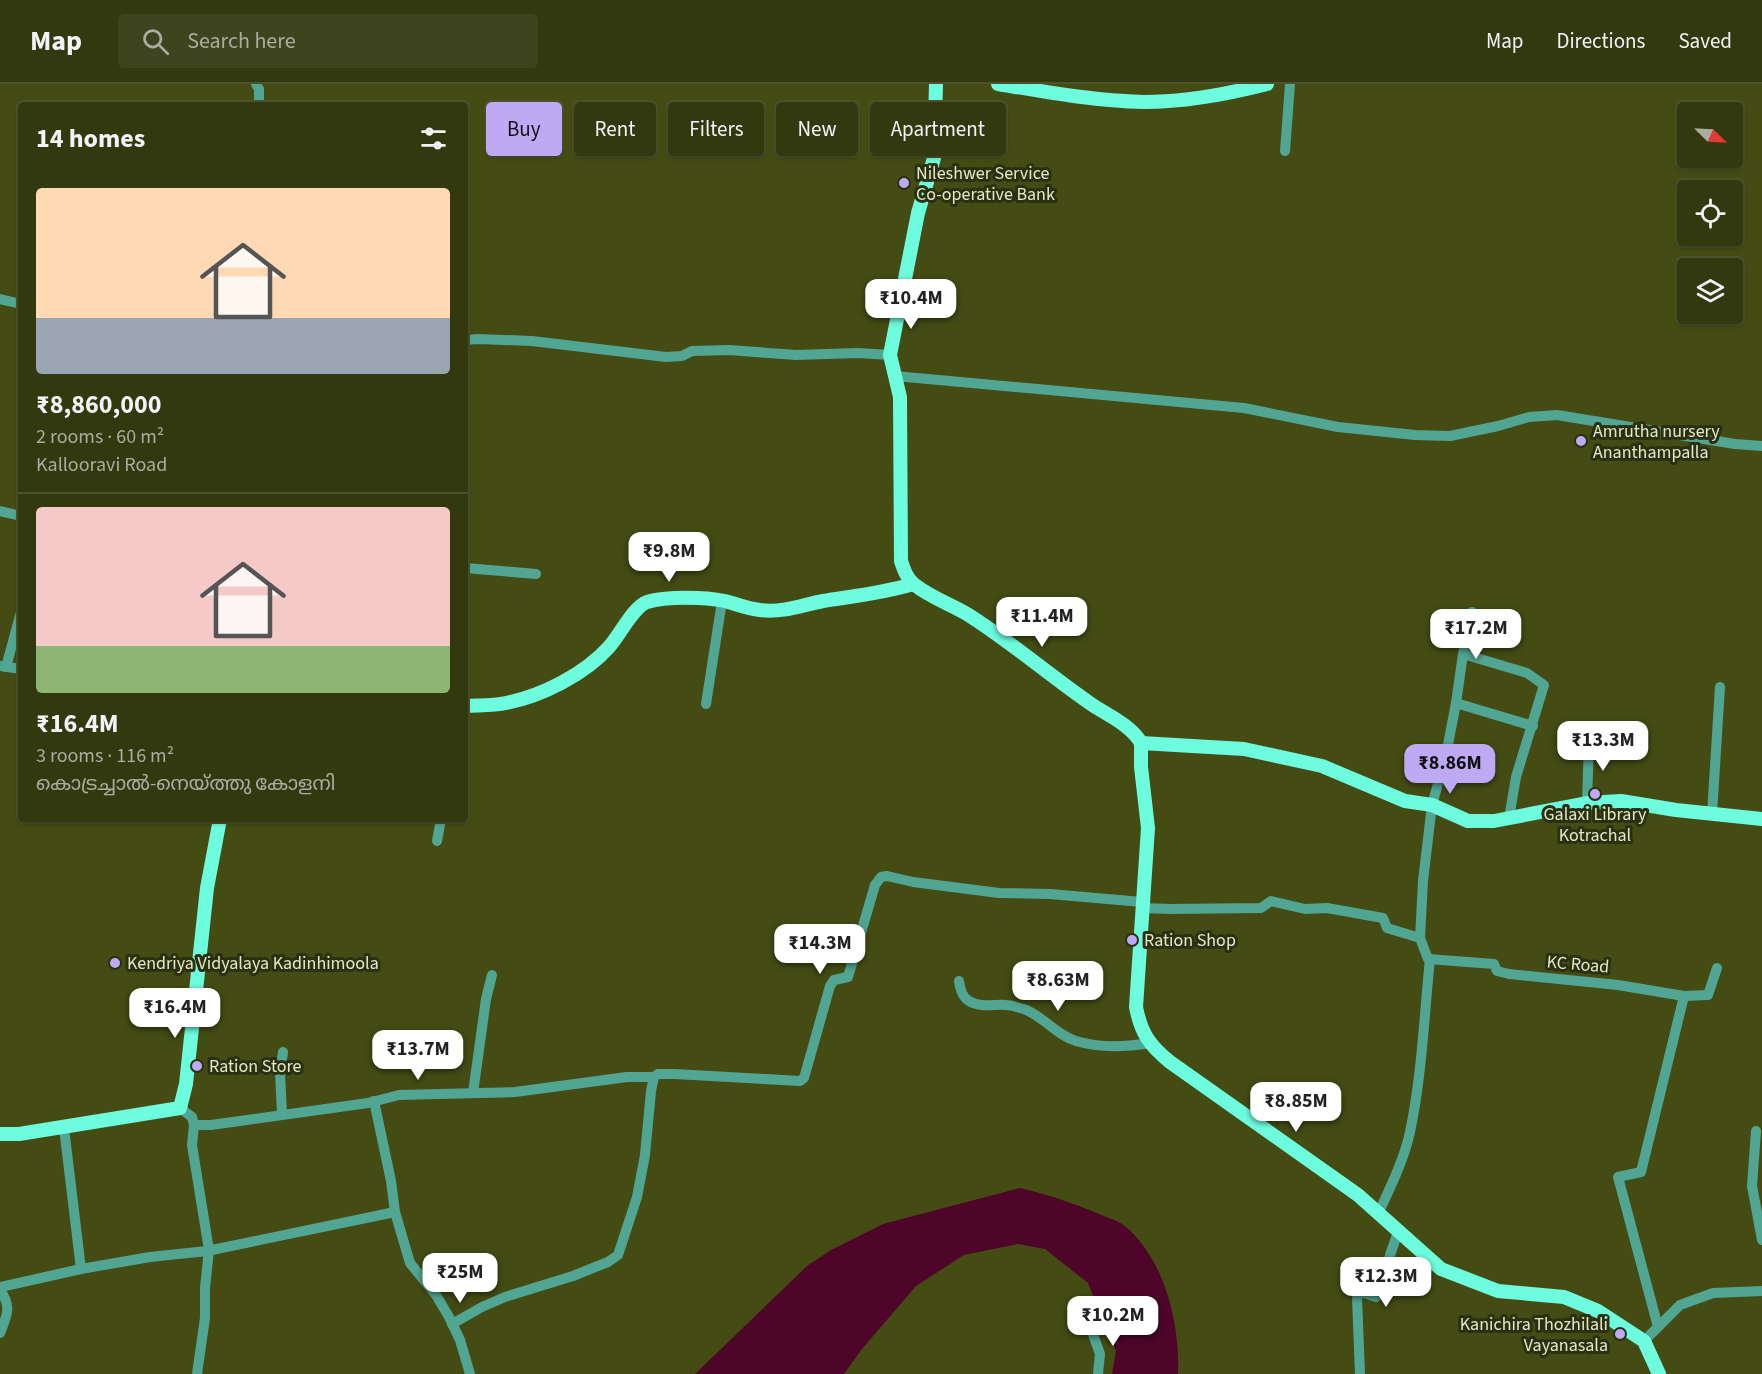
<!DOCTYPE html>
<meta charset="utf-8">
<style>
body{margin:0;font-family:"Source Sans 3","Noto Sans Malayalam",sans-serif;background:#3e441d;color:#f1f3f6;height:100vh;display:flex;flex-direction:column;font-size:22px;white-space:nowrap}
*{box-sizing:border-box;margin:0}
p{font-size:20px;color:#a9ac9e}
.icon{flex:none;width:33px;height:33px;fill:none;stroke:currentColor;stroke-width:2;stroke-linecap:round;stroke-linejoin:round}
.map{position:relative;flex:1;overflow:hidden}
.sheet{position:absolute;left:18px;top:18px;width:450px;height:720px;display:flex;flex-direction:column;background:#33390f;border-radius:6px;box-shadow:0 2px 4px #0004,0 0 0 2px #4e532f}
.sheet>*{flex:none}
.guide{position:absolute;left:486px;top:18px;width:570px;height:54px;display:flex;gap:12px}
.needle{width:39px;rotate:114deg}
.fabs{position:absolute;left:1677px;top:18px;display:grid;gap:12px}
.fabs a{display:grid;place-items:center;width:66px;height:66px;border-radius:6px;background:#33390f;box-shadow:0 2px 4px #0004,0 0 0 2px #4e532f;font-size:30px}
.price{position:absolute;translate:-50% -51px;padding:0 14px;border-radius:12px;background:#fff;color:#222;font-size:20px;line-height:39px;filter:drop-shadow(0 2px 3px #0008)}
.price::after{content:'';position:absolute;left:50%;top:36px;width:18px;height:14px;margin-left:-9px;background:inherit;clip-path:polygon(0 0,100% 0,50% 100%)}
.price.active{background:#bea9f4;color:#111}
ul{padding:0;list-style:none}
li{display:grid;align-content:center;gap:12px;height:318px;padding:0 18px}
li+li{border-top:2px solid #4e532f}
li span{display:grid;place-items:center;height:186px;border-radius:6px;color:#555}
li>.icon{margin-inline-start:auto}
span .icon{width:108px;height:108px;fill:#fffc;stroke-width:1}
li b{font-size:26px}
h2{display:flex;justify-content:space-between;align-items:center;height:72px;padding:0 18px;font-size:26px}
.pill{padding:0 21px;border-radius:6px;background:#33390f;box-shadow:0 2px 4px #0004,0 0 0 2px #4e532f;font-size:21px;line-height:54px}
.pill.active{background:#bea9f4;color:#111}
header{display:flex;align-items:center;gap:36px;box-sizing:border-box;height:84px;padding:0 30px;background:#33390f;border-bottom:2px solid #4e532f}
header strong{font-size:28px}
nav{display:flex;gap:33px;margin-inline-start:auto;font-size:21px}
.search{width:420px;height:54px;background:#3e441d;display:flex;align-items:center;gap:15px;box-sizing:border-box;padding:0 21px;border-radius:6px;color:#a9ac9e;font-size:22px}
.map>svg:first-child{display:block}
</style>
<header>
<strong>Map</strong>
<div class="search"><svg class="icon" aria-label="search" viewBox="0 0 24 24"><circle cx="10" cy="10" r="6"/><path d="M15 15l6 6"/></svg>Search here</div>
<nav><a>Map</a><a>Directions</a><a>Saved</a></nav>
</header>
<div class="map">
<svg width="1762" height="1290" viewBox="0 0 1762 1290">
<rect width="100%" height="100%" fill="#444c14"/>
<path fill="#4f052a" d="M1020 1104C1050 1111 1076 1120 1104 1132 1111 1135 1119 1137 1125 1142 1165 1176 1180 1239 1178 1290H1112L1116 1267 1088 1199 1045 1165 1018 1160 964 1171 916 1202 862 1265 844 1290H695L807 1182 831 1166 883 1140Z"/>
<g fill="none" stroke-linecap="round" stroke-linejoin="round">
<g stroke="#51a693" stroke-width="10">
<path d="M256 0 259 5V21"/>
<path d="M1285 67 1290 0"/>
<path d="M0 215 21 220"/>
<path d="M465 256 478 255 532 257 666 273 682 272 692 267 729 266 796 271 858 269 890 271"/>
<path d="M895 292 1244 324 1338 343 1415 351 1450 352 1498 342 1529 333 1557 331 1735 360 1762 362"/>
<path d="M0 427 21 432"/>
<path d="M465 484 536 490"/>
<path d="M1463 570 1527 589 1544 601 1516 693 1509 734"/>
<path d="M0 582 21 585"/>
<path d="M6 583 21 528"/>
<path d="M1456 619 1533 642"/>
<path d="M706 620 722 517"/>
<path d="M1587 719 1589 656"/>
<path d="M1712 730 1720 603"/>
<path d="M437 757 441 735"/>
<path d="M1142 824 1170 825 1261 824 1271 817 1305 825 1327 824 1383 834 1387 844 1420 854 1428 875 1494 880 1497 887 1509 890 1618 901 1684 912 1641 1088 1618 1093 1658 1243"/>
<path d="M1420 854 1423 797 1432 721 1446 671 1456 619 1463 570 1472 528"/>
<path d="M959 897C960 905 962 913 969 917 980 924 995 920 1006 921 1012 921 1019 924 1024 925 1043 932 1056 951 1076 957 1099 964 1126 963 1150 959"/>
<path d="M1684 912 1708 911 1717 884"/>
<path d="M473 1009 486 915 492 891"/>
<path d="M374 1017 391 1097 395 1128 410 1179 436 1211 449 1233 460 1256 470 1290"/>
<path d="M180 1024 192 1033 194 1041H211L368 1019 399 1011 515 1008 627 993H654"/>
<path d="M282 1030 280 989 283 968"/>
<path d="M194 1041 192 1061 209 1166 205 1204V1234L197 1290"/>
<path d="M64 1044 81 1185"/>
<path d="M1756 1047 1752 1102 1762 1156"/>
<path d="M1378 1130C1390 1104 1404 1076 1410 1048 1422 991 1424 933 1430 875"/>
<path d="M0 1203 81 1185 150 1173 207 1167 395 1128"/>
<path d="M0 1206C12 1222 7 1232 0 1249"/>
<path d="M452 1240 482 1223 505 1213 573 1192 608 1178 618 1171 637 1113 645 1071 651 1007 654 993 658 990H675L800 997 804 994 830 902 834 896 848 893 875 801 881 793 887 792 913 798 999 809 1050 810 1142 818"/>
<path d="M1090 1242 1100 1270 1098 1290"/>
<path d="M1644 1257 1680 1221 1713 1209 1762 1207"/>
<path d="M1360 1290 1357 1214 1360 1208 1376 1213 1383 1206 1390 1171 1398 1148"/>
</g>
<g stroke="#6dfdde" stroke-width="14">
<path d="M936 0 934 74 918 129 890 271 900 313 901 477C904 486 907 495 915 501 930 513 950 520 967 530 1010 557 1049 591 1091 620 1107 631 1131 641 1141 659"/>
<path d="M998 0C1046 8 1095 17 1144 18 1186 18 1228 10 1267 0"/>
<path d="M465 622C478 621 493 622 506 619 542 612 585 590 609 563 620 551 633 523 647 518 666 512 705 513 725 517 736 520 748 525 760 526 783 529 802 521 823 517 854 512 884 509 913 500"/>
<path d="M1141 659V683L1148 744 1136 923C1141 949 1149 961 1170 978L1358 1111 1441 1185 1498 1207 1564 1213 1598 1227 1644 1257 1659 1290"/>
<path d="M1141 659 1244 665 1322 682 1405 717 1432 721 1468 737H1494L1587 719 1621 717 1676 726 1762 735"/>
<path d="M0 1050H19L180 1024 186 1000 207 804 220 735"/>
</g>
</g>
<g fill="#bea9f4" stroke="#2b3012" stroke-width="2">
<circle cx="904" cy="99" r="6"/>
<circle cx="1581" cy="357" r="6"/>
<circle cx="1595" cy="710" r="6"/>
<circle cx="1132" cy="856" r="6"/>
<circle cx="115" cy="879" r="6"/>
<circle cx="197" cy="982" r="6"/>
<circle cx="1620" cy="1250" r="6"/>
</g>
<g text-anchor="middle" stroke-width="6" stroke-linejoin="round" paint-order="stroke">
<g font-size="18" fill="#e2e9c5" stroke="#2b3012" text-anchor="start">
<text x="916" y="95">Nileshwer Service<tspan x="916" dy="21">Co-operative Bank</tspan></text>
<text x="1593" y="353">Amrutha nursery<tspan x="1593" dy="21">Ananthampalla</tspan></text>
<text x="1595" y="736" text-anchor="middle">Galaxi Library<tspan x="1595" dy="21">Kotrachal</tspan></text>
<text x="1144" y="862">Ration Shop</text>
<text x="127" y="885">Kendriya Vidyalaya Kadinhimoola</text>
<text x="209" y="988">Ration Store</text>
<text x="1608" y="1246" text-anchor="end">Kanichira Thozhilali<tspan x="1608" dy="21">Vayanasala</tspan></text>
</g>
<g font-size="18" fill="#e2e9c5" stroke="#2b3012">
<text transform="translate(1578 880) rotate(5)" y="6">KC Road</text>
</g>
</g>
</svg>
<div class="fabs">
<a><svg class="needle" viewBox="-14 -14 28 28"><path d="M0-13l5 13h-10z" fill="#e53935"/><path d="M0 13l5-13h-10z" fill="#a9ac9e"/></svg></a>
<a><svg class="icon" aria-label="locate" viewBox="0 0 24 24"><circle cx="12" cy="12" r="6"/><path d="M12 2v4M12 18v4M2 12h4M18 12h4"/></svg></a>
<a><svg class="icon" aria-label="layers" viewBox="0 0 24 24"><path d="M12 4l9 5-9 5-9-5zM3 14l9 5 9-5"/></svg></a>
</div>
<b class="price" style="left:911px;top:246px">₹10.4M</b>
<b class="price" style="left:669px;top:499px">₹9.8M</b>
<b class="price" style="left:1042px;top:564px">₹11.4M</b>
<b class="price" style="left:1476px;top:576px">₹17.2M</b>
<b class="price" style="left:1603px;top:688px">₹13.3M</b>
<b class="price active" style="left:1450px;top:711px">₹8.86M</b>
<b class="price" style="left:820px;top:891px">₹14.3M</b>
<b class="price" style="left:1058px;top:928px">₹8.63M</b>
<b class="price" style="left:175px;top:955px">₹16.4M</b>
<b class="price" style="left:418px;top:997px">₹13.7M</b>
<b class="price" style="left:1296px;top:1049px">₹8.85M</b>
<b class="price" style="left:460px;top:1220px">₹25M</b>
<b class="price" style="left:1386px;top:1224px">₹12.3M</b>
<b class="price" style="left:1113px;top:1263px">₹10.2M</b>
<div class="guide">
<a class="pill active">Buy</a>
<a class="pill">Rent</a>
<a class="pill">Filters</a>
<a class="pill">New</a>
<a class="pill">Apartment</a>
</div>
<section class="sheet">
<h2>14 homes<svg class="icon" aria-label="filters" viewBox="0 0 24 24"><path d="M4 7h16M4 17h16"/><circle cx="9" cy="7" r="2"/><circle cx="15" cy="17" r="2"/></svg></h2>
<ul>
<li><span style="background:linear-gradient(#ffd9b3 70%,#9aa5b1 0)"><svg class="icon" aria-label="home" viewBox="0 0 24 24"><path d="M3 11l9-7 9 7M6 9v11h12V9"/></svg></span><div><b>₹8,860,000</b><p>2 rooms · 60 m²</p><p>Kallooravi Road</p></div></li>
<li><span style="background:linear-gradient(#f6c9c9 75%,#8fb573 0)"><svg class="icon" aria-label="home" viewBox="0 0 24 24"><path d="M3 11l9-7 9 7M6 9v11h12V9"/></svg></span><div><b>₹16.4M</b><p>3 rooms · 116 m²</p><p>കൊട്രച്ചാൽ-നെയ്ത്തു കോളനി</p></div></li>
</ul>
</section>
</div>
